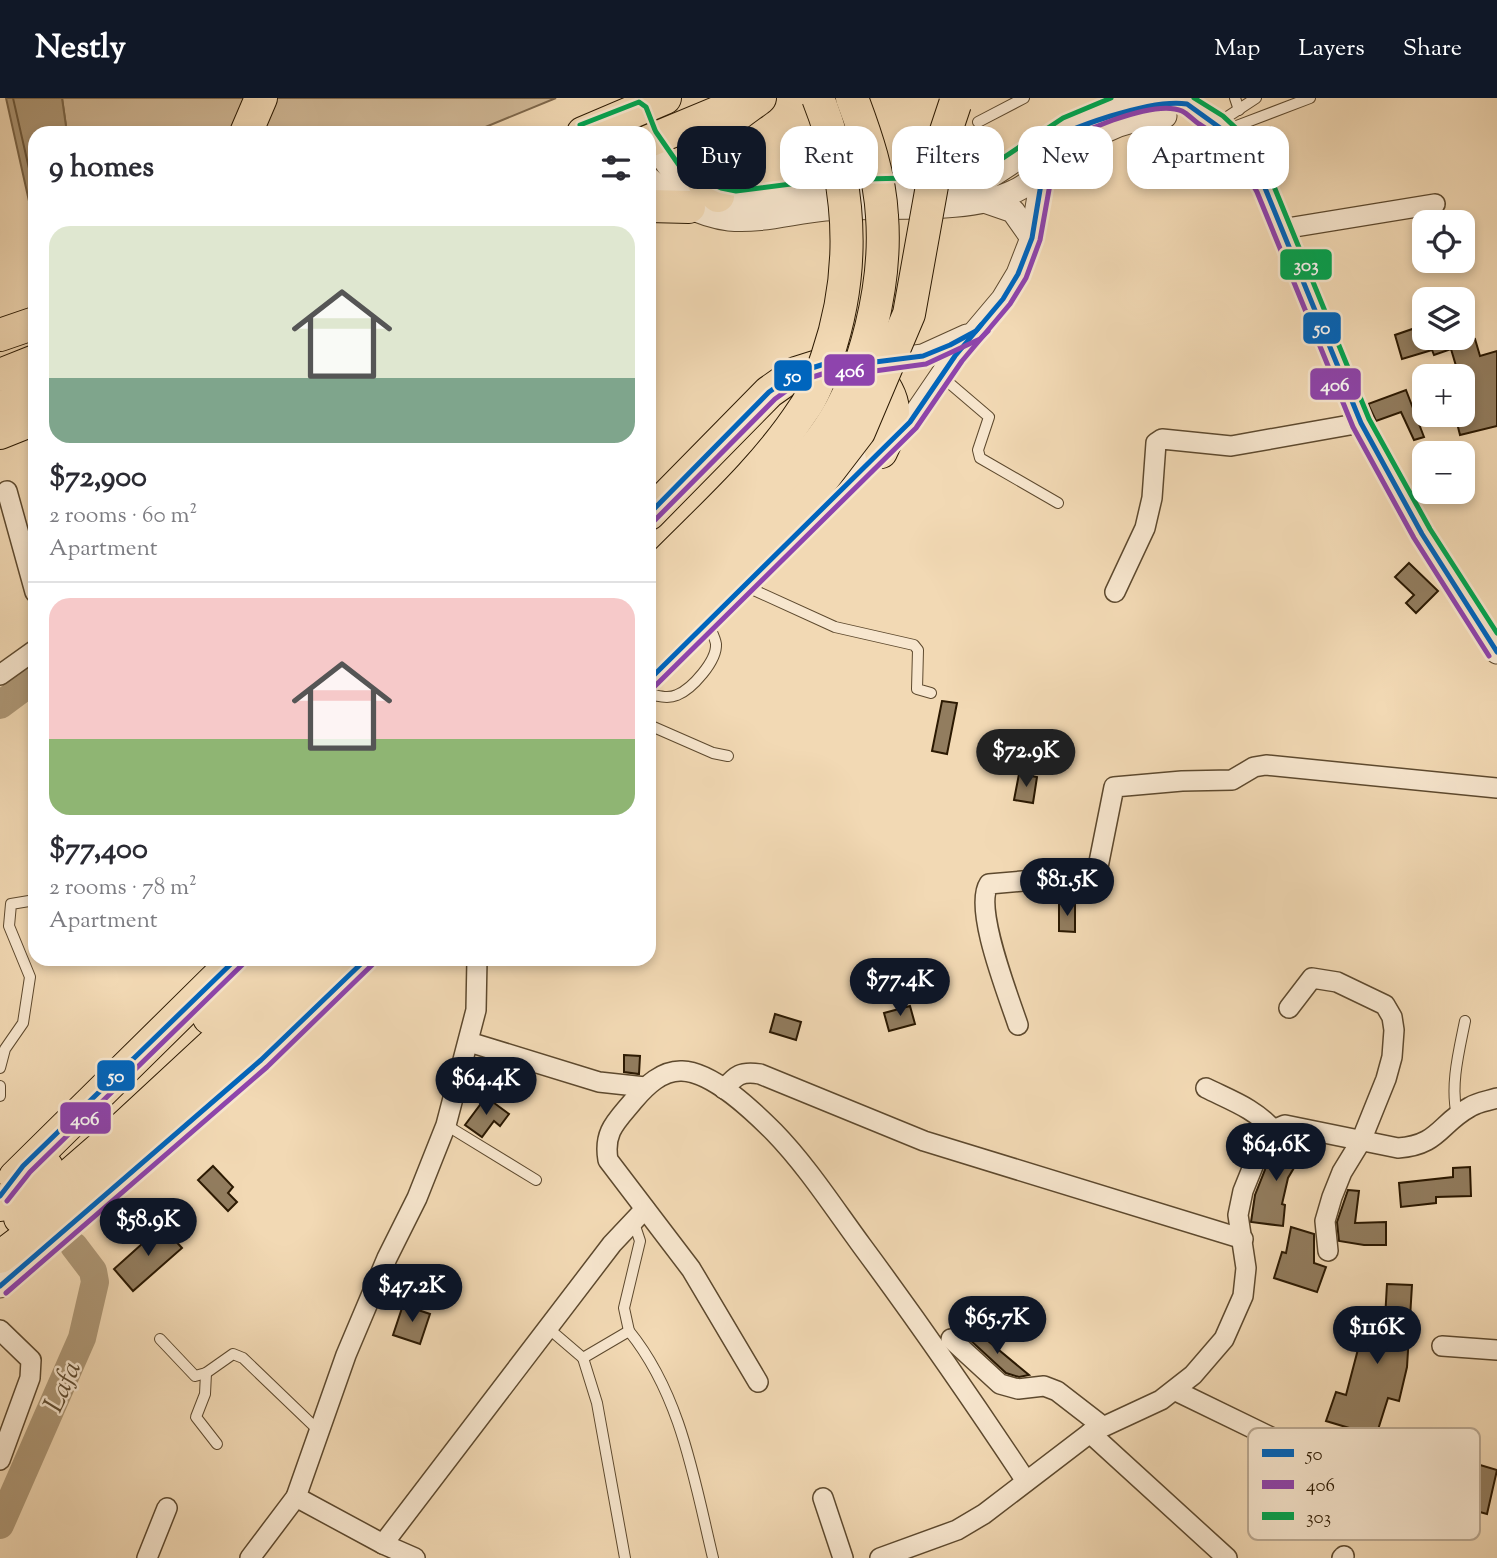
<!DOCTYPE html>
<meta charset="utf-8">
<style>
body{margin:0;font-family:"Sorts Mill Goudy",serif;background:#f2f2f3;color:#2b2b33;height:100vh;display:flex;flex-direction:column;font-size:26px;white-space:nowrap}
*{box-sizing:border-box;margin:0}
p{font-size:23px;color:#7c7c81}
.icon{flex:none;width:38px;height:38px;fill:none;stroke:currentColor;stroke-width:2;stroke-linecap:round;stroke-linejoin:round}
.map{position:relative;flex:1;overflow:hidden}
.details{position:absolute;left:28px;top:28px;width:628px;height:840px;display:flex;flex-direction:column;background:#fff;border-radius:21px;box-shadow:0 4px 10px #0003}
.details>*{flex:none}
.guide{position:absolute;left:677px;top:28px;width:665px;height:63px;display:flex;gap:14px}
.tools{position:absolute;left:1412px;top:112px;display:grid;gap:14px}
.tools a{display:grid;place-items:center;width:63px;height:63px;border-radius:14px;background:#fff;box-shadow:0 4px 10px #0003;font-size:35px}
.price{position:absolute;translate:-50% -60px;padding:0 16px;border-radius:24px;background:#111827;color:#fff;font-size:23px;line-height:46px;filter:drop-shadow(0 2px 4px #0008)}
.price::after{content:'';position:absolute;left:50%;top:42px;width:21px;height:16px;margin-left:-10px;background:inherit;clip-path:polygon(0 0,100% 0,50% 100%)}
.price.active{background:#222;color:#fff}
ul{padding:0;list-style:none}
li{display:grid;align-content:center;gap:14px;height:371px;padding:0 21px}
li+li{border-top:2px solid #e1e1e2}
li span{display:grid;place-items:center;height:217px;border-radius:21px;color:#555}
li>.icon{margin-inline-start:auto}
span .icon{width:126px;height:126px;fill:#fffc;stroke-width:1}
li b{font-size:30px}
h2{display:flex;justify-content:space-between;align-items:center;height:84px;padding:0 21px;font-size:30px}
.chip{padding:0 24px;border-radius:21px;background:#fff;box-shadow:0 4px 10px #0003;font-size:24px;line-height:63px}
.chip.active{background:#111827;color:#fff}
header{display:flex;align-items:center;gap:42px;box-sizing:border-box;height:98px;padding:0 35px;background:#111827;color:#fff}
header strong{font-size:33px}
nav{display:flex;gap:38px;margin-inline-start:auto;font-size:24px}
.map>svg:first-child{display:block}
</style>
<header>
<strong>Nestly</strong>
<nav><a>Map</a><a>Layers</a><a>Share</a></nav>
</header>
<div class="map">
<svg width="1497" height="1460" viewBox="0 0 1497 1460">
<rect width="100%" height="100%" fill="#f2d9b4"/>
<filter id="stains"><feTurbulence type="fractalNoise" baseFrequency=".00286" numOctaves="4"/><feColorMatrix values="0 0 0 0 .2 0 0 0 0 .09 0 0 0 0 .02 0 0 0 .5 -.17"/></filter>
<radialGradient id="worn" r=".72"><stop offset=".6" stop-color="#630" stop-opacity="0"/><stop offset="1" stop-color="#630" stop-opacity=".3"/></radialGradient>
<path fill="#d0b896" stroke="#7e684c" stroke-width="2" d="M62 0H556L471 35H67Z"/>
<path fill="#ae9877" stroke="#7a6548" stroke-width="2" d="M6 0H62L67 35H35V130Z"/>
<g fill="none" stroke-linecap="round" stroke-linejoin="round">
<path stroke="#6c583c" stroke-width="2" d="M13 0 35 97"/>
<g stroke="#ae9877" stroke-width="28">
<path d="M0 607 35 581"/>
<path d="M0 1427 82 1240 95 1184 93 1173 74 1148"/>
</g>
</g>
<g fill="#927d5f" stroke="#2b1902" stroke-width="2">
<path d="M1424 227V240H1460L1453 245 1454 247 1475 241 1480 258 1497 253V328L1460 337 1455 317H1463V278H1459L1451 251 1434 257 1432 252 1402 261 1395 237Z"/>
<path d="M1406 292 1424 339 1414 342 1401 314 1376 323 1368 306Z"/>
<path d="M1409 465 1438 493 1416 515 1406 505 1414 497 1395 479Z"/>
<path d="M942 603 957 605 947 656 932 653Z"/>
<path d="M1019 676 1037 679 1033 705 1014 702Z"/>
<path d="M1059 806H1075V834L1059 833Z"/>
<path d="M910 908 915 926 889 933 884 915Z"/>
<path d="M775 916 801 924 796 942 770 934Z"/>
<path d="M624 957 640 958 639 976 624 974Z"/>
<path d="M486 999 509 1016 500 1028 494 1023 482 1039 465 1027Z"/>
<path d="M1286 1040 1307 1048 1288 1080 1282 1106 1285 1107 1283 1128 1251 1124 1255 1097 1274 1049Z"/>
<path d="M213 1068 233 1089 228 1095 237 1104 228 1113 198 1082Z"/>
<path d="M1470 1069 1471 1098 1436 1099V1105L1401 1109 1399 1085 1453 1079V1070Z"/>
<path d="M1348 1092 1359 1093 1355 1125 1386 1124V1147H1364L1339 1143 1337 1124Z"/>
<path d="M162 1128 182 1150 133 1193 114 1171Z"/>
<path d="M1291 1129 1314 1136V1165L1326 1169 1317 1194 1274 1180 1282 1154 1286 1155Z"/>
<path d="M1387 1186 1412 1187 1407 1269 1399 1303 1388 1300 1376 1338 1326 1323 1336 1294 1346 1297 1367 1217 1385 1221Z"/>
<path d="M403 1207 430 1216 420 1246 393 1237Z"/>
<path d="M976 1233 1029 1277 1019 1279 1006 1275 969 1241Z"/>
<path d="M1470 1364 1497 1372 1487 1416 1458 1408Z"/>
</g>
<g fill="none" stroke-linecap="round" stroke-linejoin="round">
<defs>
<g id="service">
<path d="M1235 0 1239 12"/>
<path d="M978 24 1024 0"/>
<path d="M1218 25 1256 0"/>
<path d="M1226 32 1310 0"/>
<path d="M941 278 989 319 978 352 980 360 1058 405"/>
<path d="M745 488 835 529 914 547 918 552 917 591 931 595"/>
<path d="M649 596C658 598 668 601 677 597 692 591 717 563 716 546 715 539 710 531 708 525"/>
<path d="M649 627 713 655 728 658"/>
<path d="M0 970 5 951 23 925 30 879 9 828 11 806 35 802"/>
<path d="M0 988V998"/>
<path d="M1457 1018C1450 987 1459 953 1465 923"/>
<path d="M446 1027 536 1082"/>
<path d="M548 1230 583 1260"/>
<path d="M629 1233 624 1210 640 1143 633 1122"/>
<path d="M160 1241 195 1278 206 1275 233 1256 243 1260 319 1333"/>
<path d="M206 1275 205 1296 196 1319 217 1346"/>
<path d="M625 1460 597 1305 583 1260 629 1233C681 1297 694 1381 713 1460"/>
</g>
<g id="minor">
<path d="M1282 131 1435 106"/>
<path d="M7 393 35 494"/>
<path d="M1115 494 1145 430 1152 400 1156 345 1162 341 1231 348 1361 325"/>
<path d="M0 577 35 552"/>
<path d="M1289 910 1312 880 1337 884 1385 907 1392 919 1394 932 1392 959 1386 981 1361 1043 1342 1074 1332 1099 1325 1123 1328 1153"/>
<path d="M1018 927C1009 899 973 810 989 786L1034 782 1089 783 1096 779 1114 689 1182 683 1232 682 1254 669 1266 667 1497 690"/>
<path d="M469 944 599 984 645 989"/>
<path d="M1206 990C1230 1002 1256 1011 1273 1032"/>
<path d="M724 991C736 977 741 973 760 976L924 1043 1243 1141"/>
<path d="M0 1232 31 1262 30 1280 0 1362"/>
<path d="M951 1241 1000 1286 1018 1291 1044 1288 1057 1293 1101 1327"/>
<path d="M1442 1248 1497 1252"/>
<path d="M758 1284 691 1171 608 1062C603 1033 617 1023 634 1002 646 988 662 972 682 973 713 974 753 1013 774 1034 807 1068 834 1110 862 1148 919 1225 973 1303 1026 1383"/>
<path d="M1176 1293 1351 1378"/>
<path d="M1090 1335 1227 1460"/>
<path d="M296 1399 383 1446 415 1460"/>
<path d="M823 1400 843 1460"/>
<path d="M383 1446 612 1146 645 1111"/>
<path d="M147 1460 167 1410"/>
<path d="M250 1460 296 1399 346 1257 387 1160 417 1100 446 1027 476 912 477 861"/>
<path d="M880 1460 957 1432 984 1416 1090 1335 1161 1302 1193 1277 1224 1241 1243 1198 1246 1170 1238 1117 1243 1093 1264 1041 1273 1032 1285 1027 1398 1050C1439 1047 1439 1026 1470 1009 1478 1004 1488 1003 1497 1000"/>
<path d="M1342 1460 1344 1458"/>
</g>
<g id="tertiary">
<path d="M649 39 677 80 718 98 736 102 822 91 953 88 985 82 1067 28 1094 16 1115 8 1150 3H1182L1218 25 1232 38 1265 90 1361 325 1422 436 1487 535 1497 554"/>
<path d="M649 81C669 101 701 118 729 121 761 124 793 114 825 111 879 106 967 117 1015 93 1028 87 1039 77 1050 69 1085 42 1119 19 1165 18"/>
<path d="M984 103 1013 113 1032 140"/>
<path d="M876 264 923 258 967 238"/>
<path d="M649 582 910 324 955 258 1003 201 1018 176 1032 140 1043 74 1036 50"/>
<path d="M0 1188 261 962 366 861"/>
</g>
<g id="trunk">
<path d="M246 35 261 0"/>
<path d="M583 35 665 0"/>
<path d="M649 43 738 6"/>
<path d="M718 98C713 94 706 88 703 83 684 49 738 17 760 0"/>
<path d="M649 108 689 109"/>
<path d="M0 237 35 225"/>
<path d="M0 277 35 263"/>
<path d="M0 310 35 296"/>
<path d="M0 335 35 321"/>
<path d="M649 416 769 294 796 275 837 262 867 265C896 299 901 313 881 354"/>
<path d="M209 920 272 861"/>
<path d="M15 1079 236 861"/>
<path d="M0 1107 47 1069"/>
<path d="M20 1120 113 1039 305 861"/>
<path d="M0 1159 82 1097 342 861"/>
</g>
</defs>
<use href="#service" stroke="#5d492e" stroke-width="12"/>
<use href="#minor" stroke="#5d492e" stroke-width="22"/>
<use href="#tertiary" stroke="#5d492e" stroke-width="25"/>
<use href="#trunk" stroke="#2b1902" stroke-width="34"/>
<use href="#service" stroke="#f7e6ce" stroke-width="10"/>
<use href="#minor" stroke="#f7e6ce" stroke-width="19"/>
<use href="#tertiary" stroke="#f7e6ce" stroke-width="23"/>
<use href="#trunk" stroke="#f2d9b4" stroke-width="32"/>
<defs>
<g id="trunk-bridge">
<path d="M649 481C701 427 762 375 803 312 814 297 821 277 827 259 857 171 852 86 818 0"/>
<path d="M649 521C684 485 718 450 753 414 779 388 808 362 828 332 866 277 887 184 882 118 880 78 866 37 852 0"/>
<path d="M649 558 813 394 859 334 909 216 937 60 955 6"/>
</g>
</defs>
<use href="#trunk-bridge" stroke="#2b1902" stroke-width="34" stroke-linecap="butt"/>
<use href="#trunk-bridge" stroke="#f2d9b4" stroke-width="32"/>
<defs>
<g id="bus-1">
<path d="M649 416 769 294 796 275 837 262 867 265 923 258 950 247 976 233 981 227"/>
<path d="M649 582 910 324 955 258 1003 201 1018 176 1032 140 1043 74 1036 50C1067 30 1152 0 1187 6L1234 40 1265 90 1361 325 1422 436 1497 554"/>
<path d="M0 1098 23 1068 236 861"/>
<path d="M0 1188 261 962 366 861"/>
</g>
<g id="bus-2">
<path d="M655 422 775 301 800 283 838 271 867 274 926 266 980 241 988 233"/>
<path d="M655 588 916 330 962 263 1010 206 1026 180 1040 142 1052 75 1046 54C1071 37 1153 0 1182 13 1188 16 1193 22 1199 26 1230 45 1239 63 1257 94L1353 329 1414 440 1489 558"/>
<path d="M7 1103 30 1074 242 867"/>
<path d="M6 1195 267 969 372 867"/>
</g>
<g id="bus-3">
<path d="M1194 0 1223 18 1238 32 1273 86 1369 321 1430 431 1497 535"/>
<path d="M580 27 639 4 646 9 655 32"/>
<path d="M656 34 683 73 721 90 736 93 822 82 952 79 982 74 1063 20 1111 0"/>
</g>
</defs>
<use href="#bus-1" stroke="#f7e6ce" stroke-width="10"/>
<use href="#bus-2" stroke="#f7e6ce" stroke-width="10"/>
<use href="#bus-3" stroke="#f7e6ce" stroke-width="10"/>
<use href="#bus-1" stroke="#0065bd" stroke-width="5"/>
<use href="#bus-2" stroke="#8e44ad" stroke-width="5"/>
<use href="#bus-3" stroke="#00a651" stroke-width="5"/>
</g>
<g text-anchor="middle" stroke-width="5" stroke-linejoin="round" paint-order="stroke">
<g font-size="28" font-style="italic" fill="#5f4c31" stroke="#f7e6ce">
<text transform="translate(61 1288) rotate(-66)" y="10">Lafa</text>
</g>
</g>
<rect x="1248" y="1330" width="232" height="112" rx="10" fill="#f7e6ce" stroke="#baa891" stroke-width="2"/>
<rect x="1262" y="1351" width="32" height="8" fill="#0065bd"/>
<rect x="1262" y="1382" width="32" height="9" fill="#8e44ad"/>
<rect x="1262" y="1414" width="32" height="8" fill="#00a651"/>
<g font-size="19" fill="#2b1902">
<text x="1306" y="1362">50</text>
<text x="1306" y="1393">406</text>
<text x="1306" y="1425">303</text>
</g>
<g stroke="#f7e6ce" stroke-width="2.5">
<rect x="1279" y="150" width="54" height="33" rx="7" fill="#00a651"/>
<rect x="1302" y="213" width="40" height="34" rx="7" fill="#0065bd"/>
<rect x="823" y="255" width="53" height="34" rx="7" fill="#8e44ad"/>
<rect x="773" y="261" width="40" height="33" rx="7" fill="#0065bd"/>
<rect x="1309" y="269" width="53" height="34" rx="7" fill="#8e44ad"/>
<rect x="96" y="961" width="40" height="33" rx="7" fill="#0065bd"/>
<rect x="59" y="1003" width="53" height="34" rx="7" fill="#8e44ad"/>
</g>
<g font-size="19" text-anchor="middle" font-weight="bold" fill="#fff">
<text x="1306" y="173">303</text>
<text x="1322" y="236">50</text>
<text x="850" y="279">406</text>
<text x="793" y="284">50</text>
<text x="1335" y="293">406</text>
<text x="116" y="984">50</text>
<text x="85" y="1027">406</text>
</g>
<rect width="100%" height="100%" filter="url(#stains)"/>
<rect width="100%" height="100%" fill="url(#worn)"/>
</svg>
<div class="tools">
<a><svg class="icon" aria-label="locate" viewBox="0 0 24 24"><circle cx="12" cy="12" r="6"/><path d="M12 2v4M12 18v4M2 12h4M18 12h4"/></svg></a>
<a><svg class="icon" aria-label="layers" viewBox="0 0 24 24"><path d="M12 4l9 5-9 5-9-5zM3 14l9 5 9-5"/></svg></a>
<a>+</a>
<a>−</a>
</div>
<b class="price active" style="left:1026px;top:691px">$72.9K</b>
<b class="price" style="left:1067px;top:820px">$81.5K</b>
<b class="price" style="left:900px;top:920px">$77.4K</b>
<b class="price" style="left:486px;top:1019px">$64.4K</b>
<b class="price" style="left:1276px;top:1085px">$64.6K</b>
<b class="price" style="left:148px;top:1160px">$58.9K</b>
<b class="price" style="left:412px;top:1226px">$47.2K</b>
<b class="price" style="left:997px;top:1258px">$65.7K</b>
<b class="price" style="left:1377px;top:1268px">$116K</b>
<div class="guide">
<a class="chip active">Buy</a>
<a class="chip">Rent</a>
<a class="chip">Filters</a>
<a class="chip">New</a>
<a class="chip">Apartment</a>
</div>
<section class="details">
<h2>9 homes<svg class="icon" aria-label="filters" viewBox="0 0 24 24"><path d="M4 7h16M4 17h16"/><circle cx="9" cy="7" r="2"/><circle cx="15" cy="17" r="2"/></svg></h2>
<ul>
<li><span style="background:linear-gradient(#dfe7d0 70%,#7fa58c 0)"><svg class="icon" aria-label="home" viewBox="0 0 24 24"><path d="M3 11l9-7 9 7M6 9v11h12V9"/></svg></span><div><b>$72,900</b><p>2 rooms · 60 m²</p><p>Apartment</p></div></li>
<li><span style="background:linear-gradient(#f6c9c9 65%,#8fb573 0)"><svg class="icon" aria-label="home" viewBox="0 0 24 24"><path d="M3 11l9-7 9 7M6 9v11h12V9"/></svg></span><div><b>$77,400</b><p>2 rooms · 78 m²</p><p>Apartment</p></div></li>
</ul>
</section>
</div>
